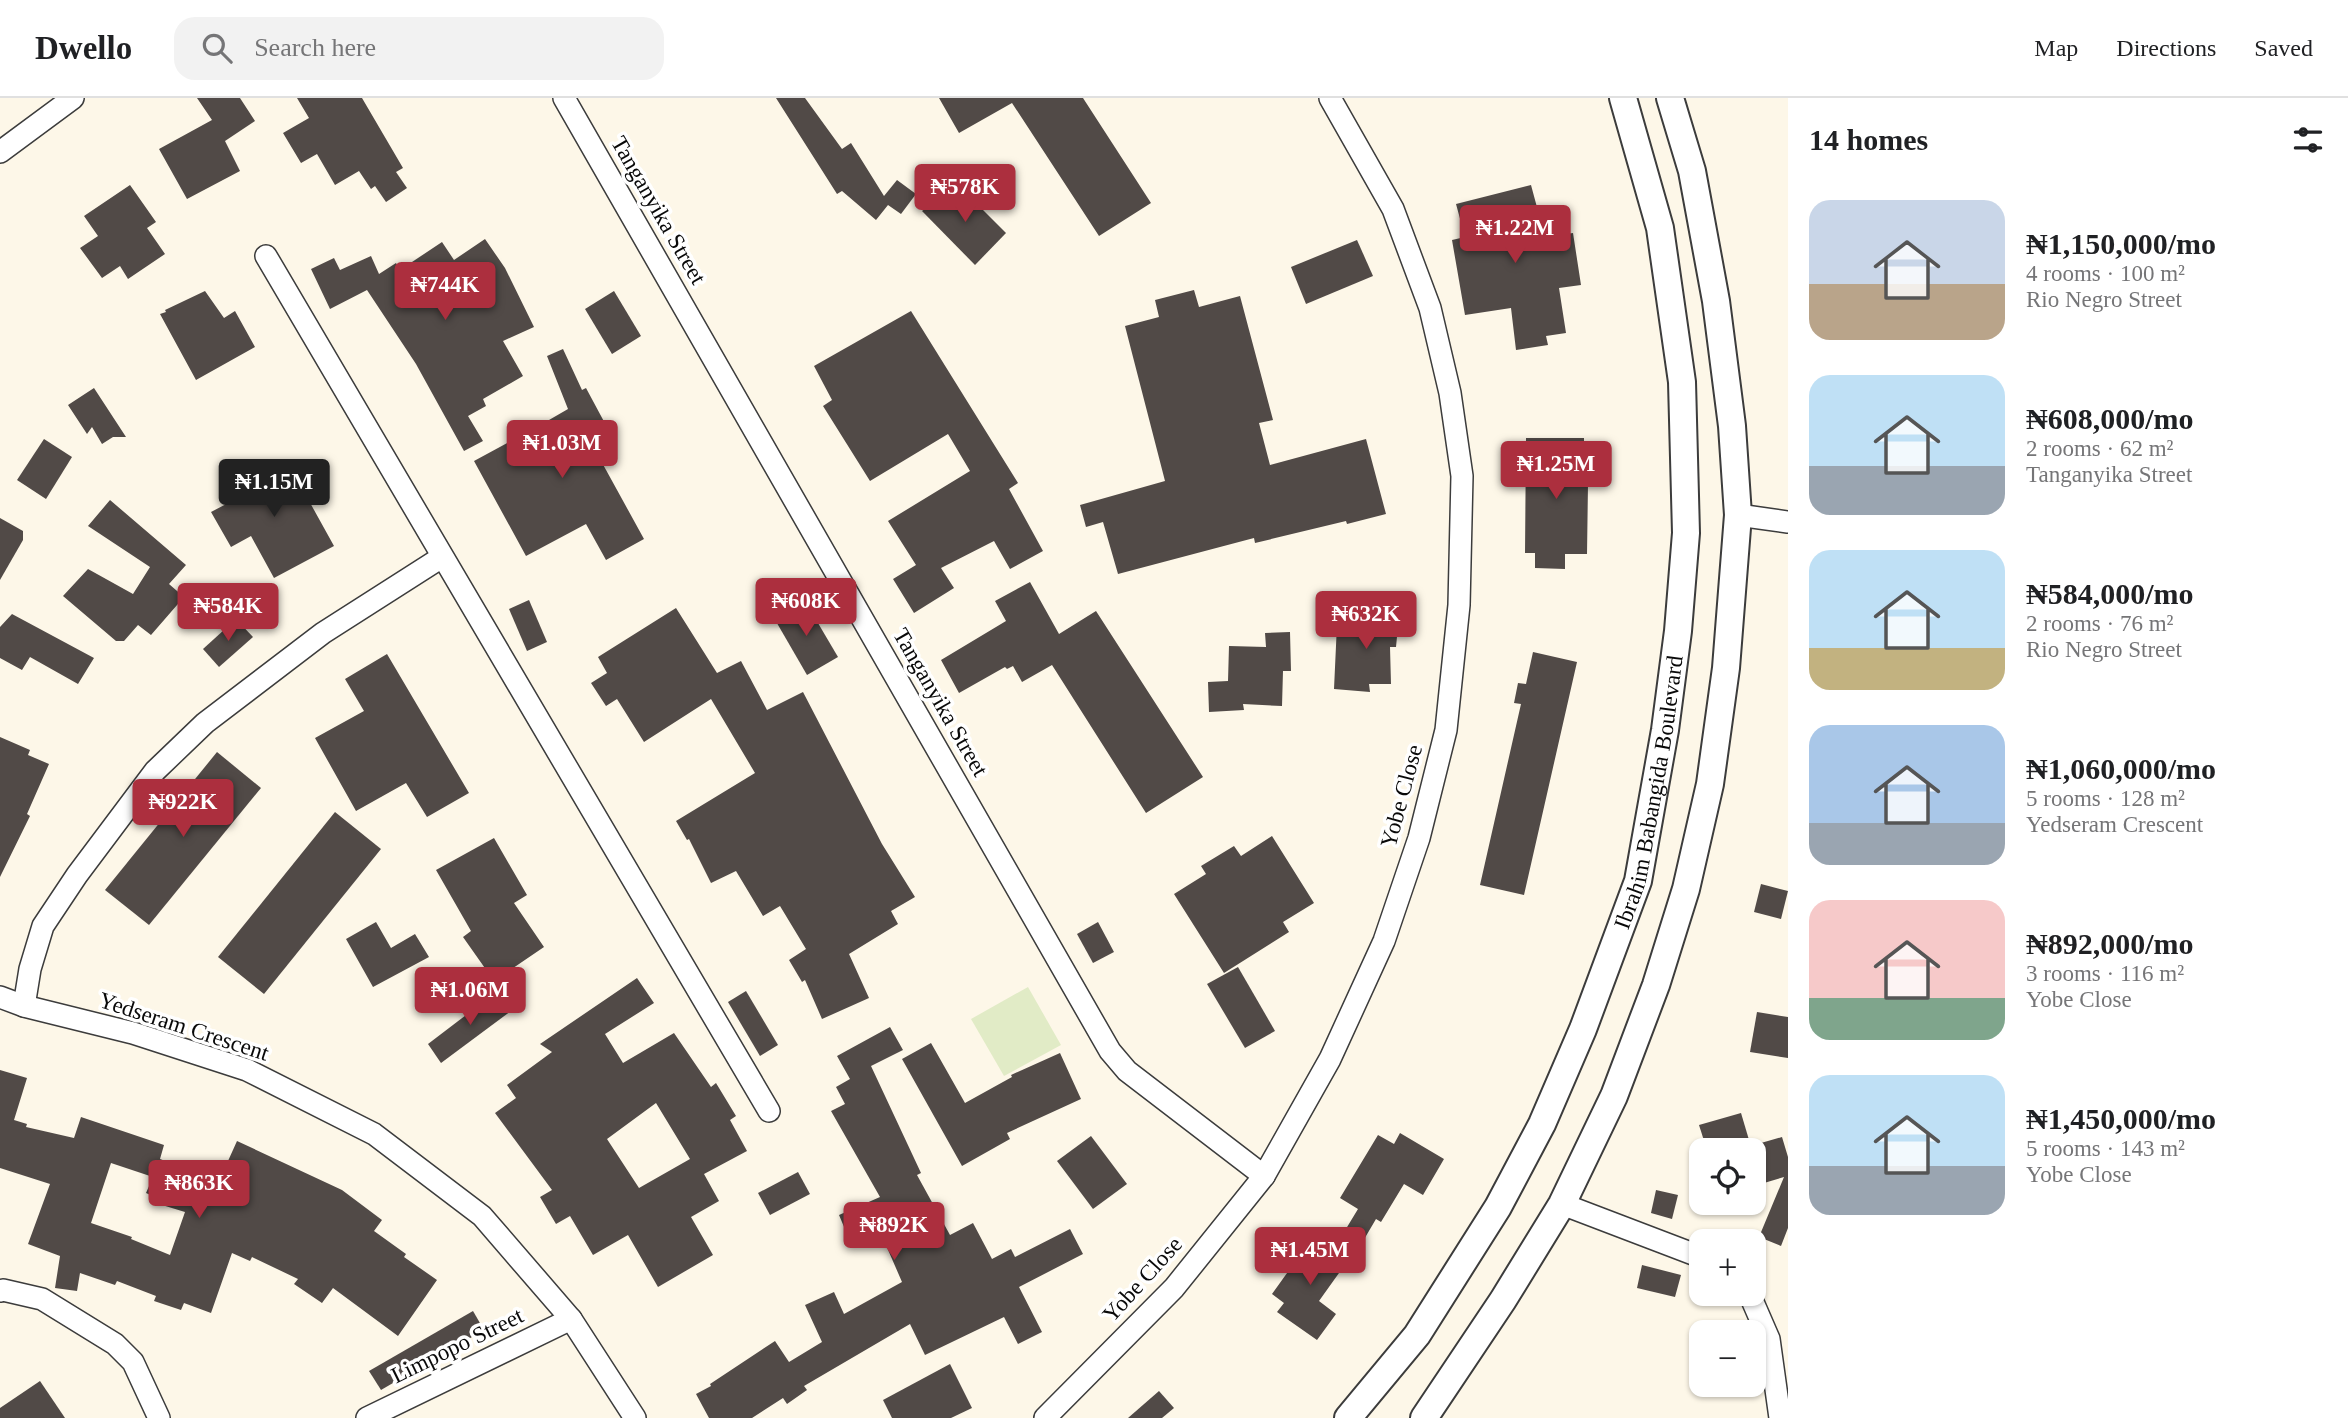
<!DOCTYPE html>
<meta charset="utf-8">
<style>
body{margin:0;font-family:Georgia,serif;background:#f2f2f2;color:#202124;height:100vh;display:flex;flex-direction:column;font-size:26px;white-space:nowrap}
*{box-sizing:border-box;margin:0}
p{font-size:23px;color:#757577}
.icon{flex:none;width:38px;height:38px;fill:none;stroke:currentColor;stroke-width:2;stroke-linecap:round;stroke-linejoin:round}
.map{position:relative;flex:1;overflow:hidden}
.details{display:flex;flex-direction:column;background:#fff;width:560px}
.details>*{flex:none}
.buttons{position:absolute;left:1689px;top:1040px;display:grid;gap:14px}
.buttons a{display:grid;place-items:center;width:77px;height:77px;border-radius:14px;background:#fff;box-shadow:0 2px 5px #0004;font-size:35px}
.price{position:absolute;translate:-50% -60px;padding:0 16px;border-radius:7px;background:#ac2f3e;color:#fff;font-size:23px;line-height:46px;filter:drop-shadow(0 2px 4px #0008)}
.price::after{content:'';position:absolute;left:50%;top:42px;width:21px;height:16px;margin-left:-10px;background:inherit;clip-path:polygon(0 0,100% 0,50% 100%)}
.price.current{background:#222;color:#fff}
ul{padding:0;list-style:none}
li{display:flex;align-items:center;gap:21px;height:175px;padding:0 21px}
li span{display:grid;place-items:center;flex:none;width:196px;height:140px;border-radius:21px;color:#555}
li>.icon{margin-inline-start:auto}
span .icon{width:84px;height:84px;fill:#fffc;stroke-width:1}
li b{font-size:30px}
h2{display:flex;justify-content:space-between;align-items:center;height:84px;padding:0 21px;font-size:30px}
header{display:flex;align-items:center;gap:42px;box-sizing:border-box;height:98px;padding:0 35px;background:#fff;border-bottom:2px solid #e0e0e0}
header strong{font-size:33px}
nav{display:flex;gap:38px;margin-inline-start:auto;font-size:24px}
.search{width:490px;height:63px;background:#f2f2f2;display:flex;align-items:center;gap:18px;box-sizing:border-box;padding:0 24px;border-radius:21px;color:#757577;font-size:26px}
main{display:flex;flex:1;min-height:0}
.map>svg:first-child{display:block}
</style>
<header>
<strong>Dwello</strong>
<div class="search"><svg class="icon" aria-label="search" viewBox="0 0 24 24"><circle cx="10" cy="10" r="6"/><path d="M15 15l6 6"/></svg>Search here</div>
<nav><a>Map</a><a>Directions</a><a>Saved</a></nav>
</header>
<main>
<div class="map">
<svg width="1788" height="1320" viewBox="0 0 1788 1320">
<rect width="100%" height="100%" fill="#fdf7e8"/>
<path fill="#e1ebc6" d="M1028 889 1061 947 1004 978 971 921Z"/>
<g fill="#514a47" fill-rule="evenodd">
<path d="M197 0H240L255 23 225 43 240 73 187 101 159 51 212 22Z"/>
<path d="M297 0H362L403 70 396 74 407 90 386 104 375 88 371 91 359 73 335 87 317 56 301 65 283 35 309 20Z"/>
<path d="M776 0H805L842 51 851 45 884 98 897 82 916 96 901 116 888 107 876 122 842 93 837 96Z"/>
<path d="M939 0H1083L1151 105 1099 138 1012 5 959 35Z"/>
<path d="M957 86 1006 135 975 167 922 113Z"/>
<path d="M130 87 156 124 147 130 165 156 128 181 120 168 102 180 80 150 98 138 84 118Z"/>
<path d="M1531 87 1545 139 1573 135 1581 187 1559 190 1566 235 1546 238 1548 247 1516 252 1511 210 1465 217 1452 142 1465 139 1456 106Z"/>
<path d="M485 141 505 170 534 229 503 243 523 278 483 301 486 308 468 318 483 343 464 353 416 266 367 192 330 211 311 171 334 160 340 172 371 158 379 176 396 165 400 172 442 144 454 162Z"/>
<path d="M1357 142 1373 178 1306 206 1291 169Z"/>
<path d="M1194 192 1199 209 1240 198 1273 322 1259 325 1270 367 1366 341 1386 416 1347 426 1346 423 1255 445 1254 440 1118 476 1103 424 1086 429 1080 407 1165 383 1125 228 1159 219 1155 202Z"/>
<path d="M205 193 224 220 235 213 255 249 196 282 160 216 166 214 165 212Z"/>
<path d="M614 193 641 238 612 256 585 211Z"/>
<path d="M911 213 1018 385 1009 391 1043 453 1010 471 994 443 941 470 954 490 914 515 893 481 916 467 888 423 970 373 948 336 870 383 823 308 832 302 814 268Z"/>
<path d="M563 251 582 292 586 290 608 331 589 341 644 441 606 462 586 426 526 458 474 363 511 343 522 363 560 342 549 322 568 311 547 258Z"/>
<path d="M94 290 126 339H113L102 346 92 329 87 336 68 307Z"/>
<path d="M1526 340H1584V386H1588L1587 456H1565V471L1535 470V455H1525Z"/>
<path d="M44 341 72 359 46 401 17 382Z"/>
<path d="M288 365 334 448 274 480 251 438 231 449 211 414 232 403 228 397 245 388 241 381 267 367 271 374Z"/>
<path d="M110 402 186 467 169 486 184 499 151 537 138 527 124 543H116L63 498 88 471 133 496 150 469 88 428Z"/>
<path d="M0 420 23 433V442L0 482Z"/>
<path d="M1030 484 1059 536 1096 513 1203 679 1146 715 1052 567 1022 584 1013 568 1007 571 1005 569 959 595 941 562 1006 523 995 503Z"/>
<path d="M529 502 547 544 527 553 509 511Z"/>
<path d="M805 503 838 559 807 577 774 520Z"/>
<path d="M1376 505 1400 508 1396 549H1390L1391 586H1369L1370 594 1334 591 1337 526 1374 529Z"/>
<path d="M676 510 717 575 741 563 767 612 803 594 882 746 915 799 891 813 898 826 849 856 869 900 822 921 805 882 802 884 789 862 806 851 780 808 763 818 736 773 711 785 689 741 687 742 676 723 755 675 711 601 644 644 617 601 606 608 591 585 607 575 598 559Z"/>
<path d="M12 516 94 560 78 586 30 559 22 572 0 560V529Z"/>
<path d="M236 521 253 539 219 569 203 551Z"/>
<path d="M1290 534 1291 573H1283L1282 608 1243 606 1244 612 1209 614 1208 584 1228 583 1229 548 1266 549 1265 535Z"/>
<path d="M1533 554 1577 564 1524 797 1480 787 1521 606 1514 605 1518 585 1526 586Z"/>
<path d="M387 556 469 695 427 719 406 685 356 713 315 640 364 613 345 581Z"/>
<path d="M0 639 30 652 28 657 49 666 27 716 30 718 0 779Z"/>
<path d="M217 654 261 690 149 827 105 792Z"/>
<path d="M335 714 381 751 264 896 218 859Z"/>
<path d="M1272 738 1314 805 1283 824 1289 834 1224 875 1174 796 1206 776 1201 768 1234 748 1241 758Z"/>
<path d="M494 740 527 797 514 805 544 849 494 883 463 839 471 833 436 772Z"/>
<path d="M1761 786 1788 793 1781 821 1754 814Z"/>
<path d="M376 824 391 850 415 836 429 859 373 889 346 841Z"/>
<path d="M1098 824 1114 854 1093 865 1077 836Z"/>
<path d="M1238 869 1275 933 1245 950 1207 886Z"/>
<path d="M637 880 654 905 605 936 623 965 674 935 711 989 716 985 736 1018 730 1022 747 1053 704 1076 719 1103 691 1119 713 1157 658 1189 628 1137 593 1157 570 1118 556 1126 540 1099 552 1092 495 1015 516 1000 507 987 552 954 540 946ZM656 1005 690 1061 639 1090 607 1041Z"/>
<path d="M746 893 778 947 760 958 728 904Z"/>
<path d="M495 895 515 910 441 965 428 946Z"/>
<path d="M1757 914 1788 919V960L1750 954Z"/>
<path d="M890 929 903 952 871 968 921 1075 917 1077 950 1137 973 1125 992 1161 1011 1151 1015 1159 1070 1131 1083 1156 1019 1189 1042 1234 1018 1246 1004 1219 925 1257 910 1226 804 1288 807 1292 787 1306 783 1300 752 1320H709L696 1296 711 1288 710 1286 775 1243 789 1264 822 1244 805 1207 834 1194 844 1216 902 1184 879 1131 850 1143 839 1117 880 1099 831 1013 845 1006 836 989 850 981 837 958Z"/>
<path d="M931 945 965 1005 1012 979 1011 977 1060 955 1081 1001 1007 1035 1010 1041 962 1068 902 961Z"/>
<path d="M0 972 27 980 14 1022 27 1026 26 1029 74 1040 81 1019 164 1047 160 1061 219 1083 237 1043 342 1092 382 1122 374 1133 406 1156 404 1159 437 1182 398 1238 333 1190 322 1205 294 1186 298 1181 252 1159 250 1163 232 1155 211 1215 184 1205 181 1212 154 1203 156 1198 117 1183 115 1187 80 1175 77 1193 55 1190 60 1158 28 1146 50 1086 0 1070ZM111 1065 153 1079 146 1095 164 1103 162 1107 185 1114 170 1157 131 1141 132 1139 91 1125Z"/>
<path d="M1741 1015 1752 1052H1707L1699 1027Z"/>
<path d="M1400 1035 1444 1061 1423 1097 1404 1086 1381 1124 1376 1121 1356 1155 1338 1144 1358 1111 1340 1100 1378 1037 1394 1046Z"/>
<path d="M1091 1038 1127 1086 1093 1111 1057 1063Z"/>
<path d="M1782 1039 1788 1059V1130L1781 1148 1759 1139 1784 1079 1754 1088V1047Z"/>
<path d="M798 1074 810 1096 770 1117 758 1095Z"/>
<path d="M1656 1092 1678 1097 1672 1121 1651 1115Z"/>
<path d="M1315 1136 1349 1161 1319 1203 1336 1216 1317 1242 1277 1214 1284 1205 1272 1196Z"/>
<path d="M1642 1167 1681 1177 1675 1199 1637 1190Z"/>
<path d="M473 1213 484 1232 381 1292 369 1273Z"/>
<path d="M950 1266 972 1310 951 1320H892L883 1302Z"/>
<path d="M40 1283 65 1320H0V1310Z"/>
<path d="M1159 1293 1174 1310 1162 1320H1128Z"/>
</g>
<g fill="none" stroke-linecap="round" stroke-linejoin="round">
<defs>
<g id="minor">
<path d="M564 0 1110 953 1127 973 1264 1078"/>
<path d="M0 54 73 0"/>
<path d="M266 158 769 1013"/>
<path d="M1738 417 1788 424"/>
<path d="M0 899 24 908 133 935 247 972 374 1036 482 1118 571 1221 635 1320"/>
<path d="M24 908 30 871 43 828 77 777 155 673 205 625 323 535 442 459"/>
<path d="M1562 1106 1701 1159"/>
<path d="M0 1193 3 1192 42 1201 115 1246 133 1264 159 1320"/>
<path d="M1749 1195 1769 1241 1780 1320"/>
<path d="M367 1320 571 1221"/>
<path d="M1045 1320 1174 1190 1264 1078 1330 961 1384 843 1419 740 1446 632 1459 507 1462 378 1450 295 1430 210 1393 111 1330 0"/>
</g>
<g id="tertiary">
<path id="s1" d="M1348 1320 1417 1237 1498 1109 1542 1026 1583 931 1638 783 1665 632 1678 533 1686 435 1682 284 1660 130 1623 0"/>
<path d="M1424 1320 1503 1202 1562 1106 1614 998 1656 887 1686 791 1710 686 1726 570 1738 417 1732 328 1716 203 1692 73 1670 0"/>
</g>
</defs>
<use href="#minor" stroke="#3c3c3c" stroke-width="24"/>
<use href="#tertiary" stroke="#3c3c3c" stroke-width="30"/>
<use href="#minor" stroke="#fff" stroke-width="21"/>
<use href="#tertiary" stroke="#fff" stroke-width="26"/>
</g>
<g text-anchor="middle" stroke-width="7" stroke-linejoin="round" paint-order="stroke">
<g font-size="23" fill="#090909" stroke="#fff">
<text transform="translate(659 112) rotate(60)" y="8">Tanganyika Street</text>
<text transform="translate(941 604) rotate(60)" y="8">Tanganyika Street</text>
<text dy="8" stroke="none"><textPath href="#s1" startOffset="704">Ibrahim Babangida Boulevard</textPath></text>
<text transform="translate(1401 698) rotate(-75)" y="8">Yobe Close</text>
<text transform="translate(184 928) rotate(18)" y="8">Yedseram Crescent</text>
<text transform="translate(1142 1181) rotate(-48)" y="8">Yobe Close</text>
<text transform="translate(457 1247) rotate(-26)" y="8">Limpopo Street</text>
</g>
</g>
</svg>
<div class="buttons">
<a><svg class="icon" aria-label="locate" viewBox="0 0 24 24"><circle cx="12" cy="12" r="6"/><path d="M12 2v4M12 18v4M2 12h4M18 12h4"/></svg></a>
<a>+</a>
<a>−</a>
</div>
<b class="price" style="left:965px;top:126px">₦578K</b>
<b class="price" style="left:1515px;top:167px">₦1.22M</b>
<b class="price" style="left:445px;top:224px">₦744K</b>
<b class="price" style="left:562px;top:382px">₦1.03M</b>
<b class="price" style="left:1556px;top:403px">₦1.25M</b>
<b class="price current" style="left:274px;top:421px">₦1.15M</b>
<b class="price" style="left:806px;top:540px">₦608K</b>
<b class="price" style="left:228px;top:545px">₦584K</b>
<b class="price" style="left:1366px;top:553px">₦632K</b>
<b class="price" style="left:183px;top:741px">₦922K</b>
<b class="price" style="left:470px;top:929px">₦1.06M</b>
<b class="price" style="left:199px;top:1122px">₦863K</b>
<b class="price" style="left:894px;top:1164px">₦892K</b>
<b class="price" style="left:1310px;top:1189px">₦1.45M</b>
</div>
<section class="details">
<h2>14 homes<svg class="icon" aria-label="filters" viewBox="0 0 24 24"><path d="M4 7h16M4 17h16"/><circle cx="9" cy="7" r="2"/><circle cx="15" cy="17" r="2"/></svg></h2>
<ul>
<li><span style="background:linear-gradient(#c9d6e8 60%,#b9a48a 0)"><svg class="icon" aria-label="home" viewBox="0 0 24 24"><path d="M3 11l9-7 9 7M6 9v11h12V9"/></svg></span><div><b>₦1,150,000/mo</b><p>4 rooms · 100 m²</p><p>Rio Negro Street</p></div></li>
<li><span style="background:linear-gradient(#bfe0f5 65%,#9aa5b1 0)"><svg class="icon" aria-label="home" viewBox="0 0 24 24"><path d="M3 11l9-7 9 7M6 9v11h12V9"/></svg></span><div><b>₦608,000/mo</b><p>2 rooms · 62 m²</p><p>Tanganyika Street</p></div></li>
<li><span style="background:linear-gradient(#bfe0f5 70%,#c2b280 0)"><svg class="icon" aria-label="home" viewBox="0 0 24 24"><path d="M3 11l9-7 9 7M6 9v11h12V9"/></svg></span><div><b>₦584,000/mo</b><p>2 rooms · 76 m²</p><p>Rio Negro Street</p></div></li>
<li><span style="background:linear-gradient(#a9c7e8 70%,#9aa5b1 0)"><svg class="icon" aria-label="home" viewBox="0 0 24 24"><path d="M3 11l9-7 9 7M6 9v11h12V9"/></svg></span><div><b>₦1,060,000/mo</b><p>5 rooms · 128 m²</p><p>Yedseram Crescent</p></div></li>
<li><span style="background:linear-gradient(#f6c9c9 70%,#7fa58c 0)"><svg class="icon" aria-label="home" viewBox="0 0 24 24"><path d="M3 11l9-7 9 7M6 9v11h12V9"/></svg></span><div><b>₦892,000/mo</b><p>3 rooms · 116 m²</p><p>Yobe Close</p></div></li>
<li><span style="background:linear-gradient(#bfe0f5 65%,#9aa5b1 0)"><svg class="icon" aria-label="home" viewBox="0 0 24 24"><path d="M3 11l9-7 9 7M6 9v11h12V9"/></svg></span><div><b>₦1,450,000/mo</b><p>5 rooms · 143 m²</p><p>Yobe Close</p></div></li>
</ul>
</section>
</main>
